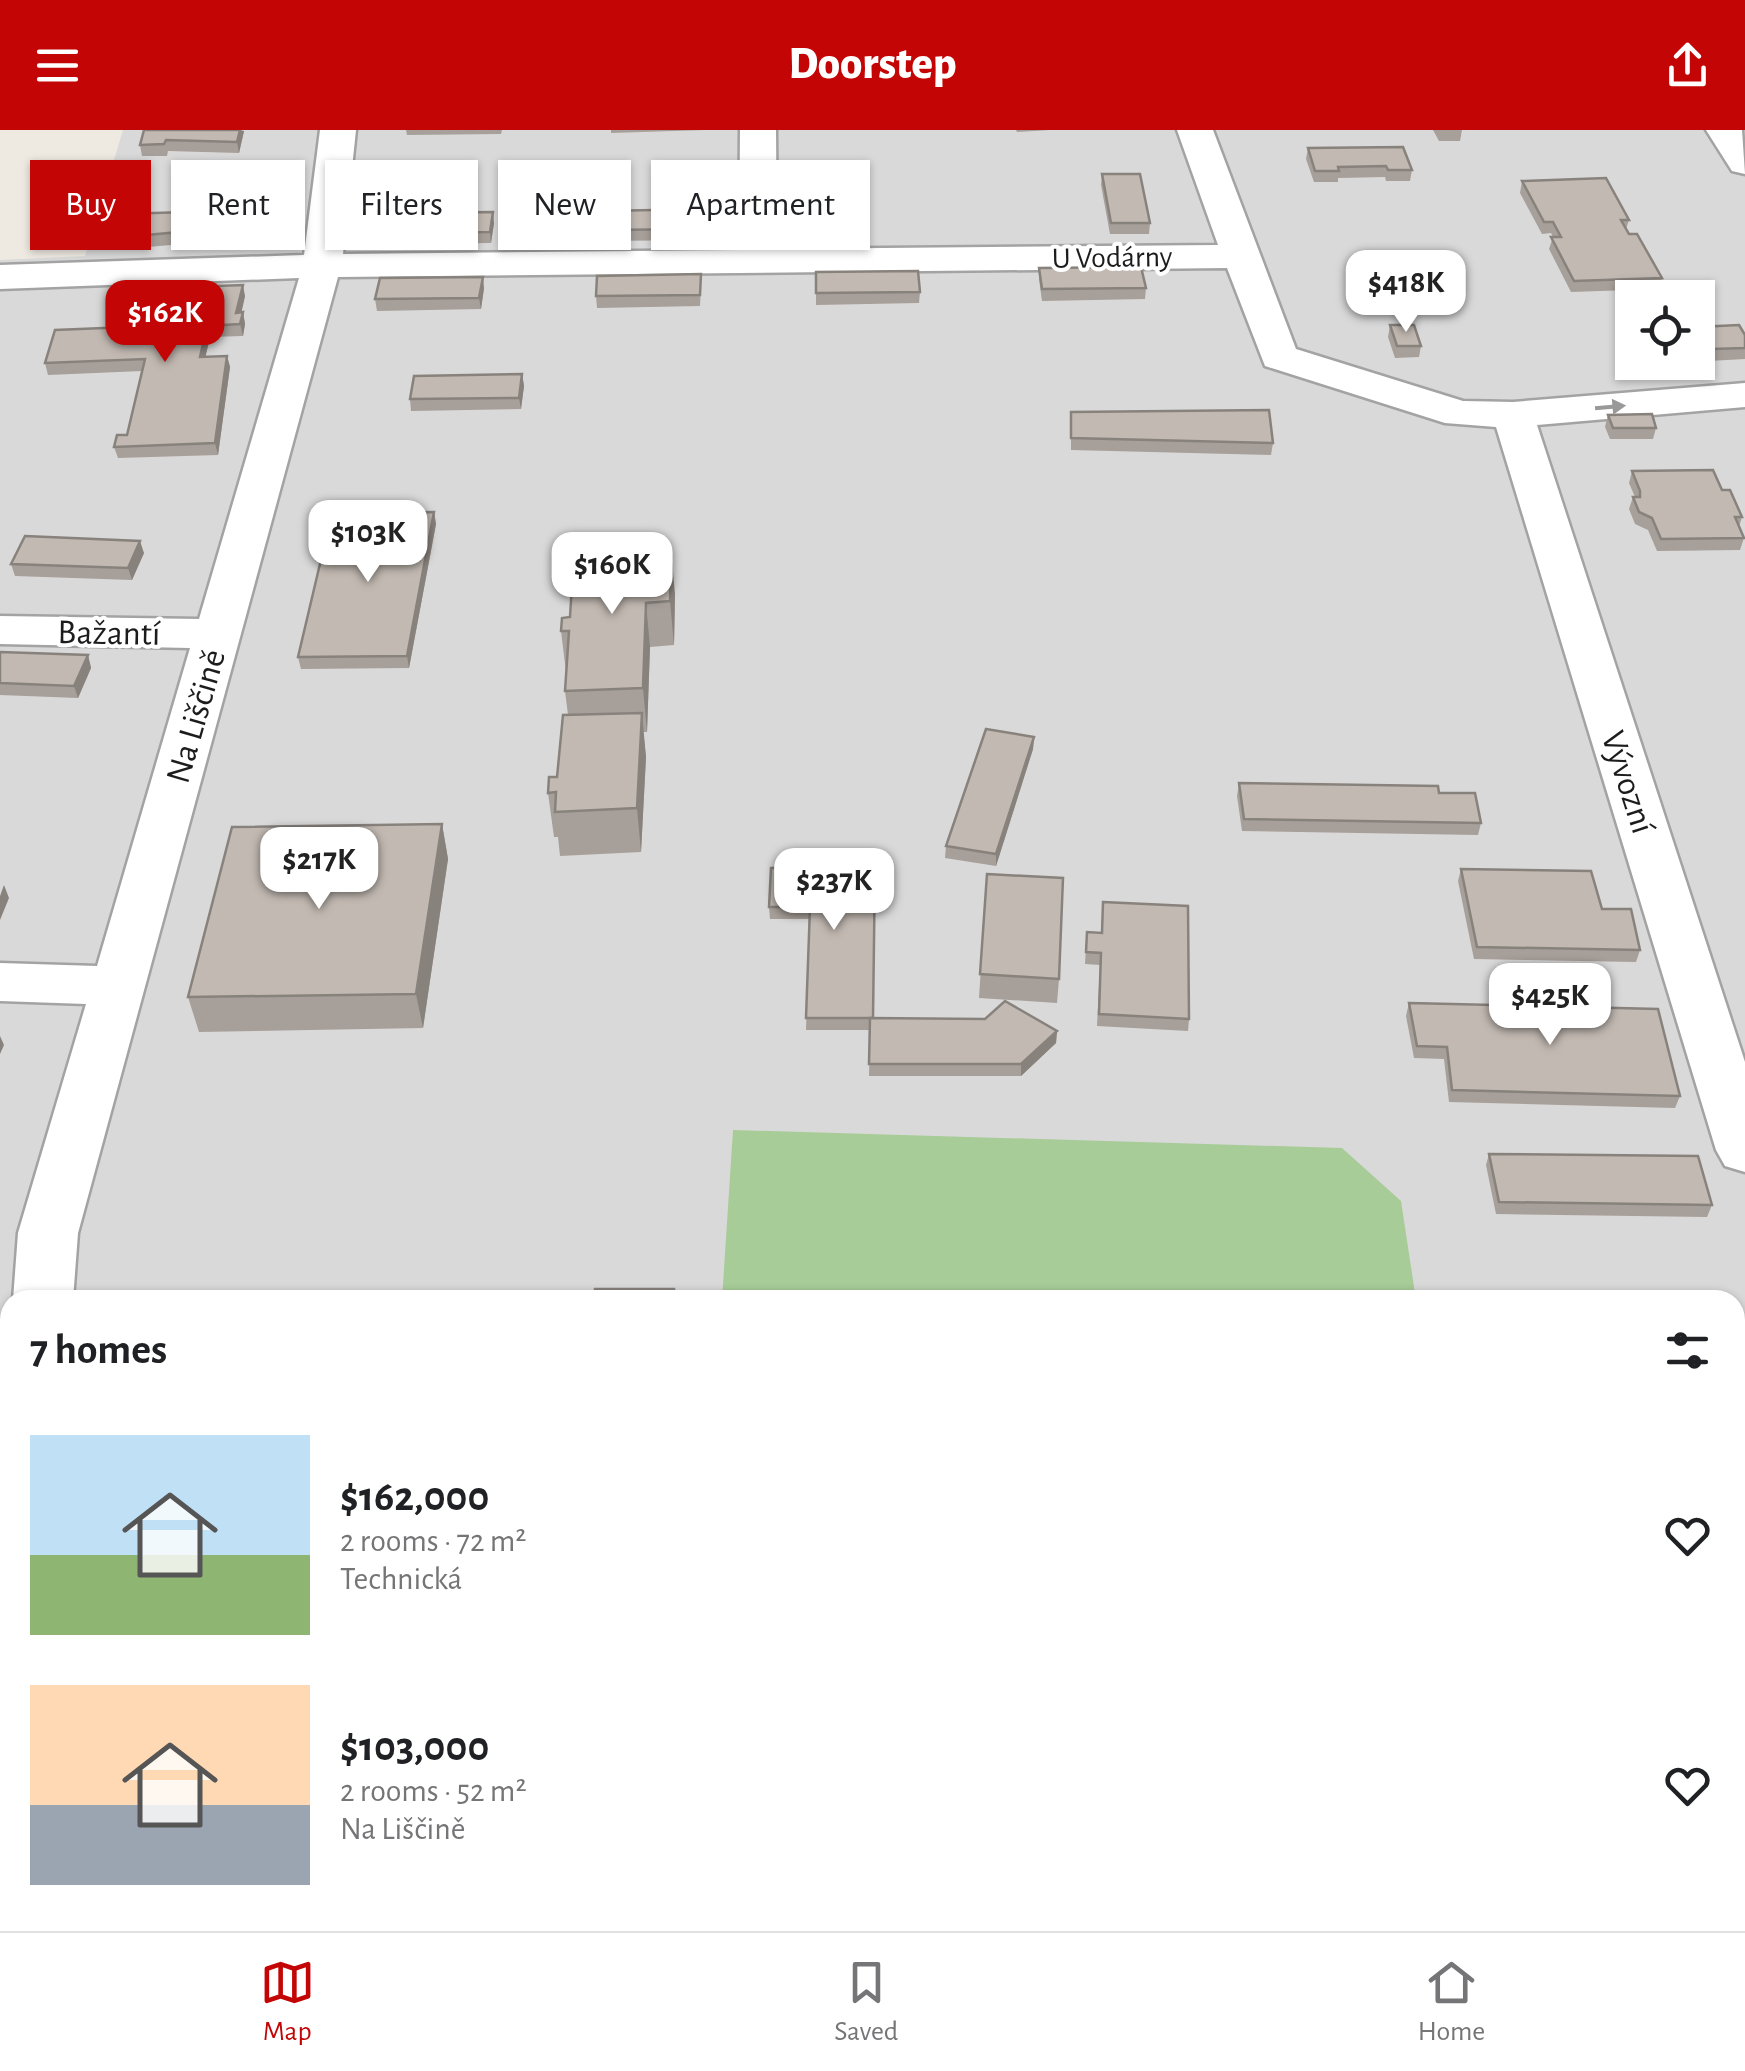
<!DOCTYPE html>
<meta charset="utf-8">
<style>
body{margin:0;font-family:"Alegreya Sans",sans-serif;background:#f2f2f2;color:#202124;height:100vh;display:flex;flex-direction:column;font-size:38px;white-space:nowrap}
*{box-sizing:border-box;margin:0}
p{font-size:32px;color:#757577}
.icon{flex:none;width:55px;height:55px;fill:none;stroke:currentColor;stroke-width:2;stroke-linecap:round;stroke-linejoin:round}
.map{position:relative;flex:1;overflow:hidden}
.panel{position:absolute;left:0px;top:1160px;width:1745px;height:642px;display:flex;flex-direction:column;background:#fff;border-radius:30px 30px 0 0;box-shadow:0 2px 8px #0004}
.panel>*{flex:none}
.hud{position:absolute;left:30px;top:30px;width:1000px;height:90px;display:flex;gap:20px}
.fabs{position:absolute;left:1615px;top:150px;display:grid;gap:20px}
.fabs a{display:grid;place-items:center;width:100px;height:100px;border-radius:0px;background:#fff;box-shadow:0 2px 8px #0004;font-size:50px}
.price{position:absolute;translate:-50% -85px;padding:0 22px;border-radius:20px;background:#fff;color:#222;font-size:32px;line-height:65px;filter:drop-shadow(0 2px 5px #0008)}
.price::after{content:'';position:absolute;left:50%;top:60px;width:30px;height:22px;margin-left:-15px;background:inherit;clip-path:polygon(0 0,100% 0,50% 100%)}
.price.current{background:#c30505;color:#fff}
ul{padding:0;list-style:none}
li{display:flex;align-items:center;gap:30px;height:250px;padding:0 30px}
li span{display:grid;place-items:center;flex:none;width:280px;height:200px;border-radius:0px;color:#555}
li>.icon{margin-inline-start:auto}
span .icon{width:120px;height:120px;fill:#fffc;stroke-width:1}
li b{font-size:42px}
h2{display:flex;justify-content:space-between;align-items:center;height:120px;padding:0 30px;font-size:42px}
.pill{padding:0 35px;border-radius:0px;background:#fff;box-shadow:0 2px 8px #0004;font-size:35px;line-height:90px}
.pill.current{background:#c30505;color:#fff}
header{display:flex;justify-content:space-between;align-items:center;height:130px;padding:0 30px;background:#c30505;color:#fff;font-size:45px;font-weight:800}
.tabs{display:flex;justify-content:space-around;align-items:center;height:140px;border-top:2px solid #e0e0e0;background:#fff;font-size:28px;color:#757577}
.tabs a{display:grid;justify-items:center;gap:5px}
.tabs .current{color:#c30505}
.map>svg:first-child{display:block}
</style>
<header><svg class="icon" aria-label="menu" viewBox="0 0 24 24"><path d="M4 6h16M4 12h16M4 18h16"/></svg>Doorstep<svg class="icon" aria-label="share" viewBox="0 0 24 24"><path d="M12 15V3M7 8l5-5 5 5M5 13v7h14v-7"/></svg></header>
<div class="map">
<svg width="1745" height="1801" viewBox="0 0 1745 1801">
<rect width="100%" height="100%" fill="#eeeae2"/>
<path fill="#dad9d9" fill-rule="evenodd" d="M123 0H1745V1801H0V130L85 126ZM1632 168H1698V232H1632ZM10 1170H1735V1792H10Z"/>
<path fill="#a7cc98" d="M733 1000 1342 1018 1401 1071 1416 1170H722Z"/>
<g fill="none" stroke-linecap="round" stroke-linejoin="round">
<defs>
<g id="street">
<path d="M320 0H356L343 124 739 120 740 0H776L777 119 1218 115 1177 0H1213L1296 219 1463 271 1513 272 1745 253V277L1537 295 1745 932V1042L1725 1036 1716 1020 1496 297 1445 293 1265 236 1227 138 338 147 78 1103 73 1170H13L18 1103 86 874 0 871V833L97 836 190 518 0 514V486L199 489 299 148 0 159V135L304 125Z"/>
<path d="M1706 0H1742L1745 44 1732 41Z"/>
<path d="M0 1237 10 1238V1290L0 1289Z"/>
<path d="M1745 1276V1340L1735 1343V1280Z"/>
<path d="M10 1412V1501L0 1505V1415Z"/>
<path d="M1553 1792H1627L1628 1801H1554Z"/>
</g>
</defs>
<use href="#street" stroke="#a3a3a3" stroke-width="5"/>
<use href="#street" fill="#fff" fill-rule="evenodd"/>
</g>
<g fill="#a79f99">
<path d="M144 0 244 1 239 23 168 21 167 26H142L140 15Z"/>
<path d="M406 0H502L501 4 407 5Z"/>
<path d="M611 0H705L611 3Z"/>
<path d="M1016 0H1050L1017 2Z"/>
<path d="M1433 0H1462L1460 11H1439Z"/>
<path d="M1308 18 1412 40 1410 51H1386L1385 47 1338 48V52H1314L1306 29Z"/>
<path d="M1102 44 1150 93 1149 104H1110L1101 55Z"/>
<path d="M798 48H835L837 108 798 109Z"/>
<path d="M1522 51 1629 90 1626 99 1662 148 1659 159 1571 162 1549 119 1553 107 1551 103 1542 104 1520 63Z"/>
<path d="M703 90V110L603 111 602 100Z"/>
<path d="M224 92 218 116 193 117 192 113 116 120 113 108Z"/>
<path d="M494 93 491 113 391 114 389 103Z"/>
<path d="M1039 138 1146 158 1145 169 1042 171 1039 149Z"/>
<path d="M816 142 920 162 919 173 816 175Z"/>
<path d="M701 155 700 176 597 178 596 166Z"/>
<path d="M484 158 481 179 377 181 375 169Z"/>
<path d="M245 166 241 182H243L245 194 243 206 210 207 205 227 227 226 230 237 218 325 118 328 114 317 127 305 142 241 48 245 45 233Z"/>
<path d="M1390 195 1421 216 1419 227 1395 228 1388 207Z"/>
<path d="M1698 197 1745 205V229L1709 231 1698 214Z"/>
<path d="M1619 212 1678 232 1675 244 1628 246 1616 224Z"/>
<path d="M522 244 524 256 521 279 411 281 410 269Z"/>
<path d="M1071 282 1273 313 1271 325 1071 320Z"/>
<path d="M1608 285 1656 298 1653 309H1610L1605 297Z"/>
<path d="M1632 341 1722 360 1742 387 1739 397 1744 408 1740 420 1657 421 1648 400 1635 394 1629 379 1633 367H1635L1629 353Z"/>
<path d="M434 382 436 394 409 538 301 539 298 527Z"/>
<path d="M144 423 132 450 15 446 11 434Z"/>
<path d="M675 464 674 515 650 517 647 602H643L646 627 641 722 560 726 558 707H554L548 663 557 647 568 585 565 561 566 542 561 501 570 487Z"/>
<path d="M0 522 88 525 91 538 78 568 0 565Z"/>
<path d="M1034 607 1033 619 996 736 945 728 946 716Z"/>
<path d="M1239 653 1439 663 1481 693 1478 705 1242 701 1237 666Z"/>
<path d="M442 694 448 729 423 898 199 902 188 867Z"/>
<path d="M791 738 873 888 1057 901 1056 913 1021 946H869L870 900H806L809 789H770L769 777Z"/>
<path d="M1461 739 1602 779 1640 820 1636 832 1474 829 1458 751Z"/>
<path d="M987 744 1059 849 1057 873 979 868Z"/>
<path d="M1103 772 1189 889 1188 901 1097 896 1100 835 1085 834 1087 802 1101 803Z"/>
<path d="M1409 873 1680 966 1675 978 1449 972 1444 929 1414 928 1406 886Z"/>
<path d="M1489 1024 1712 1075 1707 1087 1496 1084 1486 1035Z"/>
<path d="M1735 1408H1745V1479L1735 1478Z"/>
</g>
<g fill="#88827d">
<path d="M240 0 244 1 239 23 237 12Z"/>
<path d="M222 81 224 92 218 116 216 105Z"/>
<path d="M493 82 494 93 491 113 490 102Z"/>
<path d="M483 147 484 158 481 179 479 168Z"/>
<path d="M243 155 245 166 239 194 236 183Z"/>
<path d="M243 182 245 194 243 206 240 194Z"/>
<path d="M207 196 210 207 203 238 200 227Z"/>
<path d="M227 226 230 237 218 325 215 313Z"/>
<path d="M522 244 524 256 521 279 519 268Z"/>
<path d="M434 382 436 394 409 538 407 526Z"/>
<path d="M140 411 144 423 132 450 128 438Z"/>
<path d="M671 420 675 464 674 515 670 471Z"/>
<path d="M646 473 650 517 647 602 643 558Z"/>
<path d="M88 525 91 538 78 568 74 556Z"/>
<path d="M642 583 646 627 641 722 637 678Z"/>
<path d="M1034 607 1033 619 996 736V724Z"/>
<path d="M442 694 448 729 423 898 416 864Z"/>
<path d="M4 755 9 768 0 790V766Z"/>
<path d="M1057 901 1056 913 1021 946V934Z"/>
<path d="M0 906 4 915 0 924Z"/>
</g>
<g fill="#c2b9b2" stroke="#88827d" stroke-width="2.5">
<path d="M144 0H240L237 12 166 10 164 14 140 15Z"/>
<path d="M1403 17 1412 40H1388L1386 36 1338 37 1339 41H1315L1308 18Z"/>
<path d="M1102 44H1140L1150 93H1111Z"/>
<path d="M798 48H835L836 97H798Z"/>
<path d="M1606 48 1629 90H1621L1629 104H1637L1662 148 1574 151 1551 107H1561L1553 92H1544L1522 51Z"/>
<path d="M703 79 702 99 602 100 604 81Z"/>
<path d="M222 81 216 105 190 106 191 101 113 108 120 84Z"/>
<path d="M493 82 490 102 389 103 394 83Z"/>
<path d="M1141 137 1146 158 1042 159 1039 138Z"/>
<path d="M918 141 920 162 816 163V142Z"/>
<path d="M701 144 700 165 596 166 597 146Z"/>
<path d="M483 147 479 168 375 169 380 148Z"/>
<path d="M243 155 236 183 243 182 240 194 207 196 200 227 227 226 215 313 114 317 117 305H127L145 229 45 233 55 200 154 196 164 158Z"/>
<path d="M1390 195H1414L1421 216H1397Z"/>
<path d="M1739 195 1745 205V218L1712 219 1698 197Z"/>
<path d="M1632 211V232L1678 233 1631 234 1619 212Z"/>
<path d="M522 244 519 268 410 269 414 246Z"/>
<path d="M1269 280 1273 313 1071 308V282Z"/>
<path d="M1652 284 1656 298H1613L1608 285Z"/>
<path d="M1713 340 1722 360H1730L1742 387H1735L1744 408 1661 409 1652 388 1639 382 1633 367H1640V361L1632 341Z"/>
<path d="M434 382 407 526 298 527 332 383Z"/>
<path d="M25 406 140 411 128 438 11 434Z"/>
<path d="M671 420 670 471 646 473 643 558 565 561 569 501H561L562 488 570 487 574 423Z"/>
<path d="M0 522 88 525 74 556 0 553Z"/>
<path d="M642 583 637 678 555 682 556 662 548 663 549 647H557L563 585Z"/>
<path d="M986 599 1034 607 996 724 946 716Z"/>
<path d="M1239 653 1438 656 1439 663H1475L1481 693 1244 689Z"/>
<path d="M442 694 416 864 188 867 232 697Z"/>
<path d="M791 733H875L873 888H806L810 777H769L771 738H791Z"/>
<path d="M1461 739 1591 741 1602 779H1631L1640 820 1477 817Z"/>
<path d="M987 744 1063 748 1059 849 980 844Z"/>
<path d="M1103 772 1188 776 1189 889 1099 884 1101 823 1086 822 1087 802 1102 803Z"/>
<path d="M1005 871 1057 901 1021 934H869L870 888 985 889Z"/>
<path d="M1409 873 1658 879 1680 966 1452 960 1447 917 1417 916Z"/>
<path d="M1489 1024 1698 1026 1712 1075 1499 1072Z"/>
<path d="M595 1159H674L673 1170H593Z"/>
<path d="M1735 1408H1745V1467L1735 1466Z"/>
</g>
<defs><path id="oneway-solid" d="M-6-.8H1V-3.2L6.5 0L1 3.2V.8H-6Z" transform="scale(2.5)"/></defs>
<use fill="#999" href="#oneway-solid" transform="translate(1610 277) rotate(-5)"/>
<g text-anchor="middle" stroke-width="8" stroke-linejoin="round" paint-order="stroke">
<g font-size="30" fill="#1c1c1c" stroke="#fff">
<text transform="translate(1112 127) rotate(-1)" y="10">U Vodárny</text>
</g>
<g font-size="35" fill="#1c1c1c" stroke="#fff">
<text transform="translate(109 502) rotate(1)" y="12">Bažantí</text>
<text transform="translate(195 586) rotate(-74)" y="12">Na Liščině</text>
<text transform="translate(1629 652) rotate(72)" y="12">Vývozní</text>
</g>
</g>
</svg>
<div class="fabs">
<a><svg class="icon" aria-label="locate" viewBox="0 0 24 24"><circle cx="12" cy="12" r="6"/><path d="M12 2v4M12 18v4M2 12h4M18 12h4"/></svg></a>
</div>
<b class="price" style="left:1406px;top:205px">$418K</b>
<b class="price current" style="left:165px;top:235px">$162K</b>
<b class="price" style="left:368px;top:455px">$103K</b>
<b class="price" style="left:612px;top:487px">$160K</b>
<b class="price" style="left:319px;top:782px">$217K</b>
<b class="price" style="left:834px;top:803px">$237K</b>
<b class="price" style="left:1550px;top:918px">$425K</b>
<div class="hud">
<a class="pill current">Buy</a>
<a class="pill">Rent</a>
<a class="pill">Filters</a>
<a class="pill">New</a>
<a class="pill">Apartment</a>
</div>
<section class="panel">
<h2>7 homes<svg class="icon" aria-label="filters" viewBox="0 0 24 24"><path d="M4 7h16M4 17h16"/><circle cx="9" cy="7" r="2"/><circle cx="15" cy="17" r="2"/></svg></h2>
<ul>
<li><span style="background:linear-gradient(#bfe0f5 60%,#8fb573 0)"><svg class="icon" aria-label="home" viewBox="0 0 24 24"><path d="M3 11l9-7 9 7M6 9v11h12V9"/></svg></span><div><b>$162,000</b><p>2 rooms · 72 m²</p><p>Technická</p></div><svg class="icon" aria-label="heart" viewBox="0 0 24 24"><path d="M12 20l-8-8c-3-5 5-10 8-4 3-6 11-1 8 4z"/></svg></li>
<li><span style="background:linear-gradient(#ffd9b3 60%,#9aa5b1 0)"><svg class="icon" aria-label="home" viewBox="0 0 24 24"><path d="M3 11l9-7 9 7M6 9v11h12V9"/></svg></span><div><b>$103,000</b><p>2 rooms · 52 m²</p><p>Na Liščině</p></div><svg class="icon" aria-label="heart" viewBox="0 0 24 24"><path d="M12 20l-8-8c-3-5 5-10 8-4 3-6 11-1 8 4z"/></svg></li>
</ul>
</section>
</div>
<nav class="tabs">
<a class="current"><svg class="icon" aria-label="map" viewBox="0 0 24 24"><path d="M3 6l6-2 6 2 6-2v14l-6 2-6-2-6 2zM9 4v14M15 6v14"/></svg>Map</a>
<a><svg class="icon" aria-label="saved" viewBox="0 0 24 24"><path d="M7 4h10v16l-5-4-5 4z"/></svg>Saved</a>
<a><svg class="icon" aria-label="home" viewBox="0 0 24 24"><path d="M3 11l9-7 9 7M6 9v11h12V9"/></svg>Home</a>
</nav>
